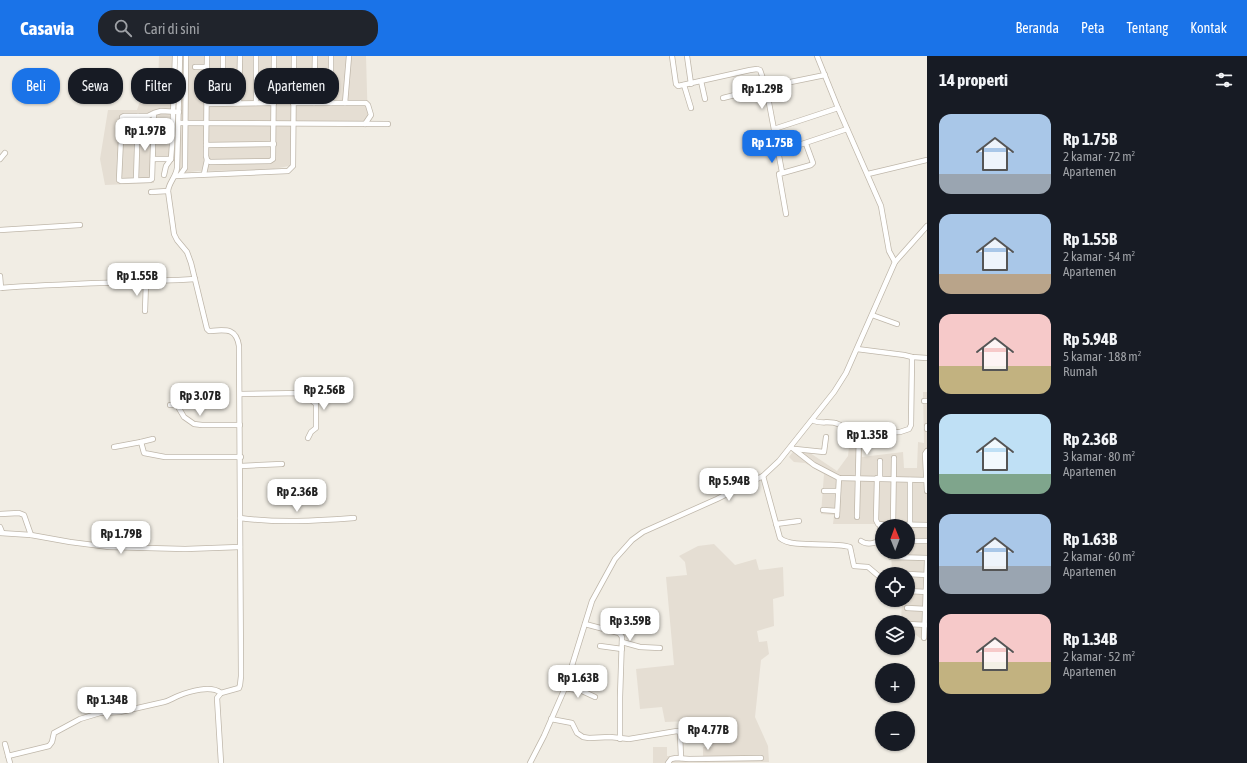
<!DOCTYPE html>
<html lang="id">
<meta charset="utf-8">
<style>
body{margin:0;font-family:"Asap Condensed",sans-serif;background:#20242c;color:#f1f3f6;height:100vh;display:flex;flex-direction:column;font-size:15px;white-space:nowrap}
*{box-sizing:border-box;margin:0}
p{font-size:13px;color:#9ea1a6}
.icon{flex:none;width:22px;height:22px;fill:none;stroke:currentColor;stroke-width:2;stroke-linecap:round;stroke-linejoin:round}
.map{position:relative;flex:1;overflow:hidden}
.side{display:flex;flex-direction:column;background:#171b24;width:320px}
.side>*{flex:none}
.banner{position:absolute;left:12px;top:12px;width:380px;height:36px;display:flex;gap:8px}
.needle{width:26px;rotate:359deg}
.buttons{position:absolute;left:875px;top:463px;display:grid;gap:8px}
.buttons a{display:grid;place-items:center;width:40px;height:40px;border-radius:50%;background:#171b24;box-shadow:0 1px 3px #0004;font-size:20px}
.price{position:absolute;translate:-50% -34px;padding:0 9px;border-radius:8px;background:#fff;color:#222;font-size:13px;line-height:26px;filter:drop-shadow(0 1px 2px #0008)}
.price::after{content:'';position:absolute;left:50%;top:24px;width:12px;height:9px;margin-left:-6px;background:inherit;clip-path:polygon(0 0,100% 0,50% 100%)}
.price.on{background:#1a73e8;color:#fff}
ul{padding:0;list-style:none}
li{display:flex;align-items:center;gap:12px;height:100px;padding:0 12px}
li span{display:grid;place-items:center;flex:none;width:112px;height:80px;border-radius:12px;color:#555}
li>.icon{margin-inline-start:auto}
span .icon{width:48px;height:48px;fill:#fffc;stroke-width:1}
li b{font-size:17px}
h2{display:flex;justify-content:space-between;align-items:center;height:48px;padding:0 12px;font-size:17px}
.tag{padding:0 14px;border-radius:16px;background:#171b24;box-shadow:0 1px 3px #0004;font-size:14px;line-height:36px}
.tag.on{background:#1a73e8;color:#fff}
header{display:flex;align-items:center;gap:24px;box-sizing:border-box;height:56px;padding:0 20px;background:#1a73e8;color:#fff}
header strong{font-size:19px}
nav{display:flex;gap:22px;margin-inline-start:auto;font-size:14px}
.search{width:280px;height:36px;background:#20242c;display:flex;align-items:center;gap:10px;box-sizing:border-box;padding:0 14px;border-radius:16px;color:#9ea1a6;font-size:15px}
main{display:flex;flex:1;min-height:0}
.map>svg:first-child{display:block}
</style>
<header>
<strong>Casavia</strong>
<div class="search"><svg class="icon" aria-label="search" viewBox="0 0 24 24"><circle cx="10" cy="10" r="6"/><path d="M15 15l6 6"/></svg>Cari di sini</div>
<nav><a>Beranda</a><a>Peta</a><a>Tentang</a><a>Kontak</a></nav>
</header>
<main>
<div class="map">
<svg width="927" height="707" viewBox="0 0 927 707">
<rect width="100%" height="100%" fill="#f1ede4"/>
<g fill="#e5ded3">
<path d="M159 0H366L368 70H296L294 109 269 114 198 115 174 118V105L157 104 154 110V127L105 129 100 103 108 54H137L143 36 153 39 158 28Z"/>
<path d="M923 336H927V584L920 582 908 573V566H901L902 544H908V518H892L891 496H908V470H882V487L877 486V468H833L834 459 821 458 824 418 805 407 794 406 789 401 796 392 810 397 837 415 848 400 850 380H862V401L903 396 904 412H917L918 386 924 387Z"/>
<path d="M714 488 735 509 756 503 759 514 783 511 784 540 773 543 774 570 757 575 759 586 767 585 769 598 761 604 755 661 768 690 769 706 653 707V691H667V700H703V691H712L709 677 696 678 691 665 665 666 662 651 640 653 636 613 674 609 666 521 687 519 685 506 679 500 698 490Z"/>
</g>
<g fill="none" stroke-linecap="round" stroke-linejoin="round">
<defs>
<g id="minor">
<path d="M180 0 177 112C176 121 169 126 168 135L174 178 177 184 187 196 191 207 207 273 209 275C225 274 236 271 239 290L241 620 240 629 239 632 221 637 217 642 221 707"/>
<path d="M207 0 206 100 207 104 210 106 270 105 273 103 274 0"/>
<path d="M256 0V47"/>
<path d="M331 0V47"/>
<path d="M672 0 676 28 678 30 750 14 757 13 760 14 766 31 782 116"/>
<path d="M687 0 691 28"/>
<path d="M817 0 838 52 881 150 889 195 895 206"/>
<path d="M195 11H207"/>
<path d="M701 25 705 43"/>
<path d="M684 29 691 52"/>
<path d="M723 42 766 31 825 19"/>
<path d="M223 47V0"/>
<path d="M239 47 240 0"/>
<path d="M293 47H366L368 49 371 59 365 68"/>
<path d="M314 47 315 0"/>
<path d="M345 47 349 0"/>
<path d="M207 48 274 47"/>
<path d="M154 57 152 123 150 124 121 125 119 124 122 61 124 60H148L154 57 161 55 179 56"/>
<path d="M179 67 388 68"/>
<path d="M774 73 838 52"/>
<path d="M206 89 274 88"/>
<path d="M778 96 847 73"/>
<path d="M0 103 5 97"/>
<path d="M153 103H171"/>
<path d="M204 118 207 104"/>
<path d="M868 118 927 104"/>
<path d="M164 119 166 110 171 103 172 89 175 0"/>
<path d="M180 119 185 112V109L186 0"/>
<path d="M175 120 288 115 293 110 294 0"/>
<path d="M136 124 138 60"/>
<path d="M151 136 168 135"/>
<path d="M786 158 779 118 811 109 813 107 806 88"/>
<path d="M0 174 80 169"/>
<path d="M0 220 1 232"/>
<path d="M0 232C65 227 130 227 195 223"/>
<path d="M145 255 146 226"/>
<path d="M872 259 897 268"/>
<path d="M857 293 904 299 912 301 927 302"/>
<path d="M240 338 304 337 306 344H311L316 348V372L311 376 308 382"/>
<path d="M924 345H927"/>
<path d="M170 349H177L184 361 194 368 202 369H240"/>
<path d="M812 364C821 369 829 364 838 368 844 370 848 376 854 378L900 376 909 373 911 369 912 301"/>
<path d="M927 370V373"/>
<path d="M141 386 153 383"/>
<path d="M114 391 141 386 144 397 165 401H241"/>
<path d="M791 391 814 409 839 422 926 424"/>
<path d="M795 393 824 396 826 381"/>
<path d="M927 395 925 398 927 435"/>
<path d="M241 410 282 408"/>
<path d="M763 420 780 482C792 493 833 485 850 491L854 510 868 511 881 522"/>
<path d="M877 422 876 464 878 468 927 469"/>
<path d="M880 422V405"/>
<path d="M824 435H838"/>
<path d="M823 454 837 455"/>
<path d="M0 458 19 457 24 459 31 479"/>
<path d="M837 460 839 422"/>
<path d="M857 461 859 378"/>
<path d="M240 462C278 467 315 465 354 462"/>
<path d="M776 468 799 465"/>
<path d="M880 468V481L881 484"/>
<path d="M893 468 894 402"/>
<path d="M910 468V424"/>
<path d="M0 471 2 476"/>
<path d="M0 477 31 479 70 486 109 491 185 493 240 491"/>
<path d="M861 485C866 489 876 488 881 483"/>
<path d="M908 485H927"/>
<path d="M891 501 927 502"/>
<path d="M896 518H905"/>
<path d="M908 518 927 519"/>
<path d="M908 535 927 536"/>
<path d="M907 552 927 553"/>
<path d="M585 568 619 577 622 581 620 641V683"/>
<path d="M908 568 927 569"/>
<path d="M924 582 927 505"/>
<path d="M622 586 640 591 660 592"/>
<path d="M600 590 622 593"/>
<path d="M565 632 582 635 595 641"/>
<path d="M551 663 572 667 577 677 583 681 589 682 610 681 629 683 677 675 680 676V678L681 702"/>
<path d="M5 688 10 707"/>
<path d="M8 700 49 690 52 686 54 677 80 663 100 657 120 656 164 646C169 645 173 642 178 640 190 635 211 629 221 637"/>
<path d="M530 707 544 680 565 632 592 545 615 503 632 484 643 476 717 443 763 420 779 405 834 336 846 317 895 206 927 170"/>
<path d="M668 707 671 703 676 702 689 703 761 702"/>
</g>
</defs>
<use href="#minor" stroke="#bfb7aa" stroke-width="6"/>
<use href="#minor" stroke="#fff" stroke-width="4.5"/>
</g>
</svg>
<div class="buttons">
<a><svg class="needle" viewBox="-14 -14 28 28"><path d="M0-13l5 13h-10z" fill="#e53935"/><path d="M0 13l5-13h-10z" fill="#9ea1a6"/></svg></a>
<a><svg class="icon" aria-label="locate" viewBox="0 0 24 24"><circle cx="12" cy="12" r="6"/><path d="M12 2v4M12 18v4M2 12h4M18 12h4"/></svg></a>
<a><svg class="icon" aria-label="layers" viewBox="0 0 24 24"><path d="M12 4l9 5-9 5-9-5zM3 14l9 5 9-5"/></svg></a>
<a>+</a>
<a>−</a>
</div>
<b class="price" style="left:762px;top:54px">Rp 1.29B</b>
<b class="price" style="left:145px;top:96px">Rp 1.97B</b>
<b class="price on" style="left:772px;top:108px">Rp 1.75B</b>
<b class="price" style="left:137px;top:241px">Rp 1.55B</b>
<b class="price" style="left:324px;top:355px">Rp 2.56B</b>
<b class="price" style="left:200px;top:361px">Rp 3.07B</b>
<b class="price" style="left:867px;top:400px">Rp 1.35B</b>
<b class="price" style="left:729px;top:446px">Rp 5.94B</b>
<b class="price" style="left:297px;top:457px">Rp 2.36B</b>
<b class="price" style="left:121px;top:499px">Rp 1.79B</b>
<b class="price" style="left:630px;top:586px">Rp 3.59B</b>
<b class="price" style="left:578px;top:643px">Rp 1.63B</b>
<b class="price" style="left:107px;top:665px">Rp 1.34B</b>
<b class="price" style="left:708px;top:695px">Rp 4.77B</b>
<div class="banner">
<a class="tag on">Beli</a>
<a class="tag">Sewa</a>
<a class="tag">Filter</a>
<a class="tag">Baru</a>
<a class="tag">Apartemen</a>
</div>
</div>
<section class="side">
<h2>14 properti<svg class="icon" aria-label="filters" viewBox="0 0 24 24"><path d="M4 7h16M4 17h16"/><circle cx="9" cy="7" r="2"/><circle cx="15" cy="17" r="2"/></svg></h2>
<ul>
<li><span style="background:linear-gradient(#a9c7e8 75%,#9aa5b1 0)"><svg class="icon" aria-label="home" viewBox="0 0 24 24"><path d="M3 11l9-7 9 7M6 9v11h12V9"/></svg></span><div><b>Rp 1.75B</b><p>2 kamar · 72 m²</p><p>Apartemen</p></div></li>
<li><span style="background:linear-gradient(#a9c7e8 75%,#b9a48a 0)"><svg class="icon" aria-label="home" viewBox="0 0 24 24"><path d="M3 11l9-7 9 7M6 9v11h12V9"/></svg></span><div><b>Rp 1.55B</b><p>2 kamar · 54 m²</p><p>Apartemen</p></div></li>
<li><span style="background:linear-gradient(#f6c9c9 65%,#c2b280 0)"><svg class="icon" aria-label="home" viewBox="0 0 24 24"><path d="M3 11l9-7 9 7M6 9v11h12V9"/></svg></span><div><b>Rp 5.94B</b><p>5 kamar · 188 m²</p><p>Rumah</p></div></li>
<li><span style="background:linear-gradient(#bfe0f5 75%,#7fa58c 0)"><svg class="icon" aria-label="home" viewBox="0 0 24 24"><path d="M3 11l9-7 9 7M6 9v11h12V9"/></svg></span><div><b>Rp 2.36B</b><p>3 kamar · 80 m²</p><p>Apartemen</p></div></li>
<li><span style="background:linear-gradient(#a9c7e8 65%,#9aa5b1 0)"><svg class="icon" aria-label="home" viewBox="0 0 24 24"><path d="M3 11l9-7 9 7M6 9v11h12V9"/></svg></span><div><b>Rp 1.63B</b><p>2 kamar · 60 m²</p><p>Apartemen</p></div></li>
<li><span style="background:linear-gradient(#f6c9c9 60%,#c2b280 0)"><svg class="icon" aria-label="home" viewBox="0 0 24 24"><path d="M3 11l9-7 9 7M6 9v11h12V9"/></svg></span><div><b>Rp 1.34B</b><p>2 kamar · 52 m²</p><p>Apartemen</p></div></li>
</ul>
</section>
</main>
